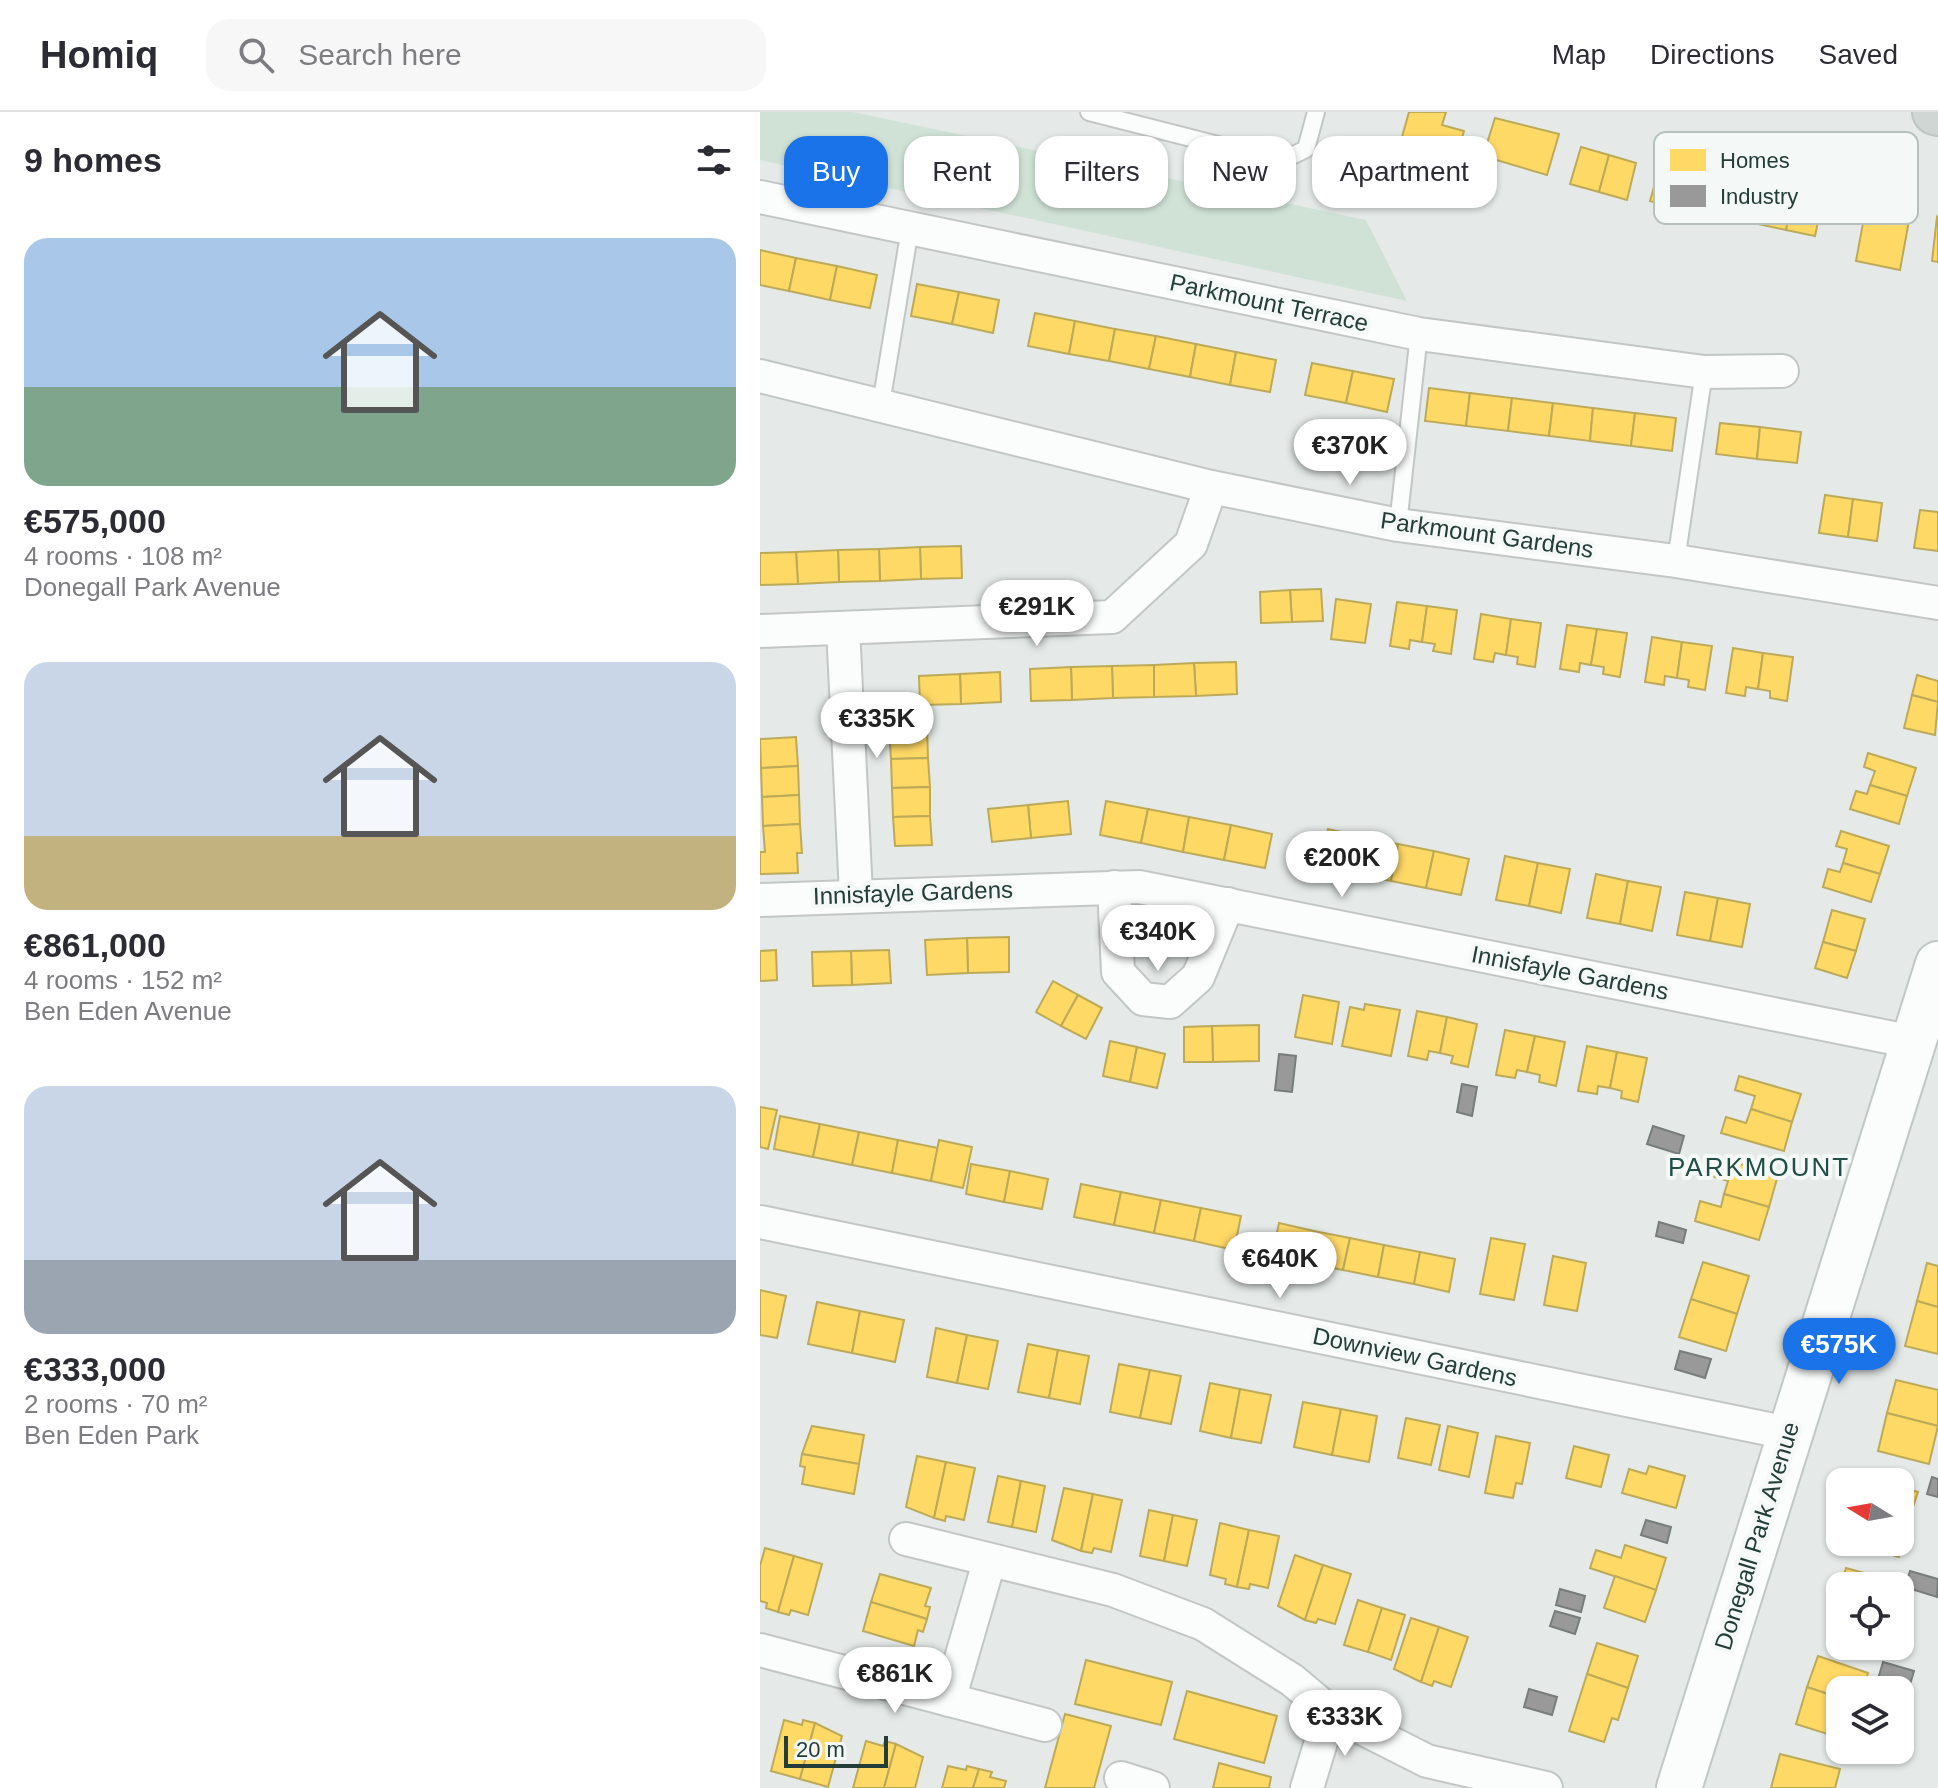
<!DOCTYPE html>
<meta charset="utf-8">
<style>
body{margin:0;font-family:Helvetica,sans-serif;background:#f7f7f7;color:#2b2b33;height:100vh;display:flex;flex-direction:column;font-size:30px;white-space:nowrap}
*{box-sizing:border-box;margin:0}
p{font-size:26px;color:#7c7c81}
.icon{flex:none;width:44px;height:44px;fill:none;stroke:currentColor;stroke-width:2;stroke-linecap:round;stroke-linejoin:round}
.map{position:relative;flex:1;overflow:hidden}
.drawer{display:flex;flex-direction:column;background:#fff;width:760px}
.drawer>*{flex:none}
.top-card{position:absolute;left:24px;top:24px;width:760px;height:72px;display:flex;gap:16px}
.needle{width:52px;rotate:281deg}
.tools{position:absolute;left:1066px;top:1356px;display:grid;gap:16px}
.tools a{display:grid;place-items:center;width:88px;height:88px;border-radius:16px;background:#fff;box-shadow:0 2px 6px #0004;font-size:40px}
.scale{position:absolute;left:24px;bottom:20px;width:104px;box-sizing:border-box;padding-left:8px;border:4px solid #243d38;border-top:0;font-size:22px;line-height:28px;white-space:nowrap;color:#243d38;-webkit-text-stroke:6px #f4f9f7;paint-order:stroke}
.price{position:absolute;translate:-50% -68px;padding:0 18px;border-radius:28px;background:#fff;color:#222;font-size:26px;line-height:52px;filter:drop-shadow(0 2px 4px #0008)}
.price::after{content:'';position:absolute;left:50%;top:48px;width:24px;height:18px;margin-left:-12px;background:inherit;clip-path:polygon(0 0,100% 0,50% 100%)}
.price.current{background:#1a73e8;color:#fff}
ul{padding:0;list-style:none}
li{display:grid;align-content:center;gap:16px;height:424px;padding:0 24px}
li span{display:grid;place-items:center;height:248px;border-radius:24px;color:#555}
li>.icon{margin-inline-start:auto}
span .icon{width:144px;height:144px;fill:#fffc;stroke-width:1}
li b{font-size:34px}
h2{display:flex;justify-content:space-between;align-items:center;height:96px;padding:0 24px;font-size:34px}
.chip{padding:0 28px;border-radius:24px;background:#fff;box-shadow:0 2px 6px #0004;font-size:28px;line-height:72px}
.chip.current{background:#1a73e8;color:#fff}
header{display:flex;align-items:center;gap:48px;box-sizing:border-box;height:112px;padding:0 40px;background:#fff;border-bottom:2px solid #e1e1e2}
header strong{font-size:38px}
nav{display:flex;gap:44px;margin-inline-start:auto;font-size:28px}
.search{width:560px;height:72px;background:#f7f7f7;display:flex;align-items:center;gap:20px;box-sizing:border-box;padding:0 28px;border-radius:24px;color:#7c7c81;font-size:30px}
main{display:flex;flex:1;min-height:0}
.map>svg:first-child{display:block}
</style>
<header>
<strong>Homiq</strong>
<div class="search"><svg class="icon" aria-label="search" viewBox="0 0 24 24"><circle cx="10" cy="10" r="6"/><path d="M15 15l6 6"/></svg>Search here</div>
<nav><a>Map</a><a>Directions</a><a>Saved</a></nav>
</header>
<main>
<section class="drawer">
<h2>9 homes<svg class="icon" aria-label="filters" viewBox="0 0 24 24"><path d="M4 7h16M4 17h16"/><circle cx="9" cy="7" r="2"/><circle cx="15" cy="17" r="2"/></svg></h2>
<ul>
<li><span style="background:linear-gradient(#a9c7e8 60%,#7fa58c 0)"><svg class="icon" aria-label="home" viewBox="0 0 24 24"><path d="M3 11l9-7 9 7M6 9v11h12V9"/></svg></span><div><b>€575,000</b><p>4 rooms · 108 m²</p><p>Donegall Park Avenue</p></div></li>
<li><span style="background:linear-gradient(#c9d6e8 70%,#c2b280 0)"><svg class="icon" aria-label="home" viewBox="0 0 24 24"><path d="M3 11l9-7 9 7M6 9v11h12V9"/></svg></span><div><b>€861,000</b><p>4 rooms · 152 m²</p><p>Ben Eden Avenue</p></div></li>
<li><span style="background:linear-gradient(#c9d6e8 70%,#9aa5b1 0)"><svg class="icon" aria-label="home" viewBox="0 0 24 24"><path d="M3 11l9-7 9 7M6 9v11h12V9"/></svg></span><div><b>€333,000</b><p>2 rooms · 70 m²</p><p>Ben Eden Park</p></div></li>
</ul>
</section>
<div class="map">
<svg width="1178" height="1676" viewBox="0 0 1178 1676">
<rect width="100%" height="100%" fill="#e5eae8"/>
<path fill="#d0e2d6" d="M0 0H93L606 108 647 189 0 48Z"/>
<g fill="#ffd966" stroke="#bdaa58" stroke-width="2">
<path d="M649 0H686L682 13 704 19 696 47 640 32Z"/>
<path d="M735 6 799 22 787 63 723 44Z"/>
<path d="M821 35 849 43 839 80 810 72Z"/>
<path d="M849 43 876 51 867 88 839 80Z"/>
<path d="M900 53 927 60 917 97 890 89Z"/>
<path d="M1006 75 1034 81 1026 118 998 112Z"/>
<path d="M1034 81 1063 87 1055 124 1026 118Z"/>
<path d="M1106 95 1150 103 1140 158 1096 149Z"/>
<path d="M1177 105 1178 106V150L1172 149Z"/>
<path d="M0 138 36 146 29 179 0 173Z"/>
<path d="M36 146 77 154 70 188 29 179Z"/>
<path d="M77 154 117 163 110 196 70 188Z"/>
<path d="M157 172 199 180 192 212 151 204Z"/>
<path d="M199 180 239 188 233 221 192 212Z"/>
<path d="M275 201 315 209 309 242 268 234Z"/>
<path d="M315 209 355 217 349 249 309 242Z"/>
<path d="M355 217 396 224 389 257 349 249Z"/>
<path d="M396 224 436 232 430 265 389 257Z"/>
<path d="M436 232 476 240 470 273 430 265Z"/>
<path d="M476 240 516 248 510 280 470 273Z"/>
<path d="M552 251 593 259 586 291 545 283Z"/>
<path d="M593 259 634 267 627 300 586 291Z"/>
<path d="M669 276 710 281 706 314 665 309Z"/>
<path d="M710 281 752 286 748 319 706 314Z"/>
<path d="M752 286 793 291 789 324 748 319Z"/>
<path d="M793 291 833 296 830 329 789 324Z"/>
<path d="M833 296 875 301 871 334 830 329Z"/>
<path d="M875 301 916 306 912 339 871 334Z"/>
<path d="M960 311 1000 315 997 347 956 342Z"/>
<path d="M1000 315 1041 320 1037 351 997 347Z"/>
<path d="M1065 383 1093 387 1088 425 1059 421Z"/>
<path d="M1093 387 1122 391 1117 429 1088 425Z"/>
<path d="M1160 398 1178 400V439L1154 436Z"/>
<path d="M201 434 202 466 161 467 160 435Z"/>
<path d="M160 435 161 467 120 469 119 437Z"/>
<path d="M119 437 120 469 79 470 78 438Z"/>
<path d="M78 438 79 470 38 472 36 440Z"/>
<path d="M36 440 38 472 0 473V441Z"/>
<path d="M561 477 563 509 532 510 530 478Z"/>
<path d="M530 478 532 510 501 511 500 480Z"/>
<path d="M576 487 611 492 605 531 571 527Z"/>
<path d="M637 490 667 494 662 530 650 528 649 537 630 534Z"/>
<path d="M667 494 697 498 691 542 673 539 675 532 662 530Z"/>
<path d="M721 502 751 507 746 543 735 541 733 550 714 547Z"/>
<path d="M751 507 781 511 775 555 757 552 758 545 746 543Z"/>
<path d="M807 513 837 517 831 553 820 551 819 560 800 557Z"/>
<path d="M837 517 867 521 860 565 843 562 844 555 831 553Z"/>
<path d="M892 525 922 530 917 566 905 564 904 573 885 570Z"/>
<path d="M922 530 952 534 945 578 928 575 929 568 917 566Z"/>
<path d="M973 536 1003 541 998 577 986 575 985 584 966 581Z"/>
<path d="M1003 541 1033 545 1027 589 1010 586V579L998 577Z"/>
<path d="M476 550 477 582 436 584 434 551Z"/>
<path d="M434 551 436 584 394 585V553Z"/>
<path d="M394 553V585L353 586 352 554Z"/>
<path d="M352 554 353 586 312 588 311 555Z"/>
<path d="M311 555 312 588 271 589 270 557Z"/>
<path d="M240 560 241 590 201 592 200 562Z"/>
<path d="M200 562 201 592 160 593 159 564Z"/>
<path d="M1157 563 1178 569V590L1152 583Z"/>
<path d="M1152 583 1178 590 1175 623 1144 616Z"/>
<path d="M167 616 168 646 131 647 129 618Z"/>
<path d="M36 625 38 654 1 656 0 627Z"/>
<path d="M1108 641 1156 656 1147 684 1110 673 1115 659 1104 655Z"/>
<path d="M168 646 170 675 132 676 131 647Z"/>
<path d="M38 654 39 683 2 685 1 656Z"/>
<path d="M1110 673 1147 684 1139 712 1090 697 1096 679 1107 682Z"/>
<path d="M170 675V704L133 705 132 676Z"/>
<path d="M39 683 40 712 3 714 2 685Z"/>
<path d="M308 689 311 722 271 726 268 693Z"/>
<path d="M346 689 388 697 381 731 340 723Z"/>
<path d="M268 693 271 726 232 730 228 697Z"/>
<path d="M388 697 429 705 423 740 381 731Z"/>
<path d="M170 704 172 733 135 734 133 705Z"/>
<path d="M429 705 471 713 464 748 423 740Z"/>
<path d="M40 712 42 741H37L38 761 0 762V740H5L3 714Z"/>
<path d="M471 713 512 722 505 756 464 748Z"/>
<path d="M568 717 603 725 596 761 560 754Z"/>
<path d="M1081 719 1129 734 1120 762 1083 751 1087 737 1076 734Z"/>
<path d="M603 725 638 732 631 769 596 761Z"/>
<path d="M638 732 674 739 666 776 631 769Z"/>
<path d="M674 739 709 747 701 783 666 776Z"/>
<path d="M745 744 778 751 769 794 736 788Z"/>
<path d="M778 751 810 757 801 801 769 794Z"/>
<path d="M1083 751 1120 762 1111 790 1063 775 1068 757 1080 760Z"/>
<path d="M836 762 868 769 860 812 827 806Z"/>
<path d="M868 769 901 775 892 819 860 812Z"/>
<path d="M925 780 958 786 950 829 917 823Z"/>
<path d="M958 786 990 792 982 835 950 829Z"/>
<path d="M1072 798 1105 807 1096 839 1063 830Z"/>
<path d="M249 825V860L208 861 207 826Z"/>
<path d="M207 826 208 861 167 863 165 828Z"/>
<path d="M1063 830 1096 839 1087 866 1055 856Z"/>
<path d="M16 838 17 868 0 869V839Z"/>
<path d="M129 838 131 871 92 873 91 839Z"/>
<path d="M91 839 92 873 53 874 52 840Z"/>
<path d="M293 869 318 883 301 914 276 900Z"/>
<path d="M318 883 342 896 326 927 301 914Z"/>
<path d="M543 883 579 890 572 932 535 925Z"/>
<path d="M605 892 640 898 631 944 582 934 590 895 604 898Z"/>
<path d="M657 899 687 905 680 941 669 939 667 948 648 944Z"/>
<path d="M687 905 717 912 708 955 691 951 693 944 680 941Z"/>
<path d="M499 913V949L453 950 452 914Z"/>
<path d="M452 914 453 950H424V915Z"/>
<path d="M745 918 775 924 767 960 757 958 755 966 736 963Z"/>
<path d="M775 924 805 930 796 974 779 970 780 963 767 960Z"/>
<path d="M350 929 377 935 370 970 343 964Z"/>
<path d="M827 934 857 940 850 976 838 974 837 982 818 979Z"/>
<path d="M377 935 405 942 397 976 370 970Z"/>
<path d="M857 940 887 946 878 990 861 986 862 979 850 976Z"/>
<path d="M979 964 1041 982 1032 1010 991 997 995 984 975 978Z"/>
<path d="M0 995 17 998 8 1037 0 1035Z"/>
<path d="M991 997 1032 1010 1024 1039 961 1021 966 1005 986 1011Z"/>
<path d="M20 1004 60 1012 53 1045 14 1037Z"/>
<path d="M60 1012 99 1020 92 1053 53 1045Z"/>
<path d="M99 1020 138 1028 132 1061 92 1053Z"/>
<path d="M138 1028 178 1036 171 1069 132 1061Z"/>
<path d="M179 1028 212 1035 203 1076 171 1069Z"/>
<path d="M953 1044 1018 1063 1009 1095 964 1082 968 1069 948 1063Z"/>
<path d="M211 1052 250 1059 244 1090 206 1082Z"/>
<path d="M250 1059 288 1067 282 1097 244 1090Z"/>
<path d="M321 1072 361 1080 354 1113 314 1105Z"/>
<path d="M361 1080 401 1088 394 1121 354 1113Z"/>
<path d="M964 1082 1009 1095 999 1128 935 1109 940 1089 961 1095Z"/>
<path d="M401 1088 441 1096 434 1129 394 1121Z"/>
<path d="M441 1096 481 1104 474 1138 434 1129Z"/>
<path d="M519 1111 554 1119 547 1151 512 1144Z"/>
<path d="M554 1119 590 1126 583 1158 547 1151Z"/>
<path d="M590 1126 624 1133 618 1165 583 1158Z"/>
<path d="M731 1126 765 1132 754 1188 720 1182Z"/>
<path d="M624 1133 660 1140 654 1172 618 1165Z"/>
<path d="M660 1140 695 1147 689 1180 654 1172Z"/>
<path d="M793 1144 826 1151 817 1199 784 1193Z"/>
<path d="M943 1150 989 1164 977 1202 931 1187Z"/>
<path d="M1167 1151 1178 1154V1195L1157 1189Z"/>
<path d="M0 1178 26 1184 17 1226 0 1223Z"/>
<path d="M931 1187 977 1202 966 1239 919 1225Z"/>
<path d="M1157 1189 1178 1195V1242L1145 1234Z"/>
<path d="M57 1190 100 1199 92 1241 48 1232Z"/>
<path d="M100 1199 144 1208 135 1250 92 1241Z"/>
<path d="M176 1216 207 1223 197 1271 167 1265Z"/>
<path d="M207 1223 238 1229 228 1277 197 1271Z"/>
<path d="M268 1232 298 1238 289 1286 258 1280Z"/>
<path d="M298 1238 329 1244 320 1292 289 1286Z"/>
<path d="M359 1252 390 1258 380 1306 350 1300Z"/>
<path d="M390 1258 421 1264 411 1312 380 1306Z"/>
<path d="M1136 1268 1178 1278V1314L1127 1301Z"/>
<path d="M450 1271 480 1277 471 1326 440 1319Z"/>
<path d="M480 1277 511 1283 501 1331 471 1326Z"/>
<path d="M543 1290 581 1297 572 1343 534 1335Z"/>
<path d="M581 1297 617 1304 609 1350 572 1343Z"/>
<path d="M1127 1301 1178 1314 1169 1352 1118 1339Z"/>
<path d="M646 1306 680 1313 671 1353 638 1346Z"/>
<path d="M52 1314 104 1323 99 1352 42 1342Z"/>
<path d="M688 1314 718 1321 709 1365 679 1358Z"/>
<path d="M736 1324 770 1331 762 1372 756 1371 753 1386 725 1381Z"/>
<path d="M814 1334 849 1343 841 1375 806 1366Z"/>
<path d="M42 1342 99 1352 94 1382 42 1372 45 1355 40 1354Z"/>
<path d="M157 1344 186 1350 174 1406 146 1395Z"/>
<path d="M186 1350 215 1356 204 1408 186 1404 185 1409 174 1406Z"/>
<path d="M889 1354 925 1364 916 1396 862 1381 869 1357 886 1362Z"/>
<path d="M238 1364 261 1369 252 1415 228 1410Z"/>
<path d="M261 1369 285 1374 276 1420 252 1415Z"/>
<path d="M1140 1375 1158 1380 1148 1410 1140 1408Z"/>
<path d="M304 1376 333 1382 321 1439 292 1428Z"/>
<path d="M333 1382 362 1388 351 1440 334 1436 332 1441 321 1439Z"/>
<path d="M389 1398 413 1403 404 1449 380 1444Z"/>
<path d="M413 1403 437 1408 427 1454 404 1449Z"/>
<path d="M1140 1408 1148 1410 1139 1445 1088 1430H1140Z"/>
<path d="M460 1411 489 1418 477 1475 465 1472 466 1467 450 1463Z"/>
<path d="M489 1418 519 1424 508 1476 490 1472 489 1477 477 1475Z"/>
<path d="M865 1433 906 1446 896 1478 830 1456 836 1438 861 1446Z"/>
<path d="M5 1436 34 1444 18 1500 6 1496 7 1491 0 1489V1454Z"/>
<path d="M535 1443 563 1453 545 1508 518 1494Z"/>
<path d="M34 1444 62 1452 48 1503 31 1498 29 1503 18 1500Z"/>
<path d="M563 1453 591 1462 575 1512 558 1507 556 1511 545 1508Z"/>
<path d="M1086 1456 1129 1468 1127 1474H1081Z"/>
<path d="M120 1462 171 1476 165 1494 170 1495 167 1507 111 1490Z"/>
<path d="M855 1464 896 1478 885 1510 844 1496Z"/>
<path d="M1078 1487H1080V1520L1070 1517Z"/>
<path d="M598 1488 622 1496 608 1540 584 1533Z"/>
<path d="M111 1490 167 1507 163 1520 158 1518 154 1534 103 1519Z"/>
<path d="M622 1496 645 1503 631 1548 608 1540Z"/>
<path d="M651 1506 679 1515 661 1570 634 1557Z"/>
<path d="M679 1515 708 1525 691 1575 674 1569 672 1574 661 1570Z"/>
<path d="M837 1531 878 1544 868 1576 827 1562Z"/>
<path d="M1058 1544 1108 1561 1103 1578H1080V1586L1047 1575Z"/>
<path d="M326 1548 412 1570 401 1613 315 1592Z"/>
<path d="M827 1562 868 1576 858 1608 852 1606 844 1630 809 1619Z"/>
<path d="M1047 1575 1080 1586V1626L1036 1612Z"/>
<path d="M427 1579 517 1604 504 1651 414 1627Z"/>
<path d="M305 1602 351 1614 334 1676H285Z"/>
<path d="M24 1608 42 1613 43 1608 55 1611 40 1667 11 1659Z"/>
<path d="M55 1611 82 1624 68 1675 40 1667Z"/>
<path d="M106 1629 123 1634 125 1629 136 1632 124 1676H93Z"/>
<path d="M136 1632 163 1645 155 1676H124Z"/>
<path d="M1020 1642 1080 1657 1075 1676H1011Z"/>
<path d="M459 1651 511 1665 509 1676H453Z"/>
<path d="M188 1654 206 1658 207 1654 219 1657 213 1676H182Z"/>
<path d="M219 1657 232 1660 230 1665 246 1669 244 1676H213Z"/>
</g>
<g fill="#999" stroke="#767d7c" stroke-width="2">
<path d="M519 942 536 944 532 980 515 978Z"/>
<path d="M702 972 717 975 712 1004 697 1000Z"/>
<path d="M893 1014 924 1024 919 1042 887 1032Z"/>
<path d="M899 1110 926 1118 923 1131 896 1124Z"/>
<path d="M920 1239 951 1247 945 1266 915 1257Z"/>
<path d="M1172 1365 1178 1367V1385L1167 1382Z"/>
<path d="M886 1408 911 1415 907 1431 881 1423Z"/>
<path d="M1150 1459 1178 1467 1177 1485 1145 1475Z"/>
<path d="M800 1477 825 1484 821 1500 796 1493Z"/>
<path d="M795 1499 820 1506 815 1522 790 1514Z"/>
<path d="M1123 1550 1154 1559 1149 1576 1118 1567Z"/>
<path d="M769 1577 797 1585 792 1603 764 1595Z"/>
</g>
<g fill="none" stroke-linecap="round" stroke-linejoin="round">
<defs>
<g id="lane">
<path d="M329 0 521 49 546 37 556 0"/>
<path d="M121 292 150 117"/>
<path d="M638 413 659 222"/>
<path d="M916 449 944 260"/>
</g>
<g id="street">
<path d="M0 85 659 222 944 260 1022 259"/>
<path d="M0 264 451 375 638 413 916 449 1178 491"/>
<path d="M83 516 96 782"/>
<path d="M0 519 352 505 431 432 451 375"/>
<path d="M354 775 358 860 383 887 410 890 438 865 468 792"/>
<path d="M0 788 379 775 1153 930"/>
<path d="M0 1110 1028 1321"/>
<path d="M146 1427 353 1478 443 1512 532 1568 570 1600 667 1649 786 1676"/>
<path d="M0 1538 285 1613"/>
<path d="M189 1588 229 1450"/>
<path d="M361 1666 393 1676"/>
<path d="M547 1676 570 1600"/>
</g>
<path id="secondary" d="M919 1676 1178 852"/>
<path id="primary" d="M1175 0 1178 1"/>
</defs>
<use href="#lane" stroke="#c2c7c5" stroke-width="20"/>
<use href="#street" stroke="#c2c7c5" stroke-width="36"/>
<use href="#secondary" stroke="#c1c7c5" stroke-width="48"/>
<use href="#primary" stroke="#bdc6c4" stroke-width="48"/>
<use href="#lane" stroke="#fbfcfc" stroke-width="16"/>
<use href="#street" stroke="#fbfcfc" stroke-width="32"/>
<use href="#secondary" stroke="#fbfcfc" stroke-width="44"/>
<use href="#primary" stroke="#cfd6d4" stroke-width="44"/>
</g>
<g text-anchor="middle" stroke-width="8" stroke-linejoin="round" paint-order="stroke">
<g font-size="24" fill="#243d38" stroke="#f4f9f7">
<text transform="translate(509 191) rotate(12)" y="8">Parkmount Terrace</text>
<text transform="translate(727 423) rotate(8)" y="8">Parkmount Gardens</text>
<text transform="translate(153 781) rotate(-2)" y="8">Innisfayle Gardens</text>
<text transform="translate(810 861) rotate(11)" y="8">Innisfayle Gardens</text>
<text transform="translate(655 1245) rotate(12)" y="8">Downview Gardens</text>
<text transform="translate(997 1424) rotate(-73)" y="8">Donegall Park Avenue</text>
</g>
<g font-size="26" letter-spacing="2" fill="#214e46" stroke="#f4f9f7">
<text x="999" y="1064">PARKMOUNT</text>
</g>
</g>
<rect x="894" y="20" width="264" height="92" rx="12" fill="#f4f9f7" stroke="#b6c1be" stroke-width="2"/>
<rect x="910" y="37" width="36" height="22" fill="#ffd966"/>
<rect x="910" y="73" width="36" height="22" fill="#999"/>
<g font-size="22" fill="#243d38">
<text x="960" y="56">Homes</text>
<text x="960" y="92">Industry</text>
</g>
</svg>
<div class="tools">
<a><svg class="needle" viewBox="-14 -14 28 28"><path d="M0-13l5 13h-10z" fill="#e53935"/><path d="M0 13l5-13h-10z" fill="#7c7c81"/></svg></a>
<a><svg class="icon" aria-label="locate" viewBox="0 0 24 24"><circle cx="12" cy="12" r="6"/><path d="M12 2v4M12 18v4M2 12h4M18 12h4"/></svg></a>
<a><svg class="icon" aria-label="layers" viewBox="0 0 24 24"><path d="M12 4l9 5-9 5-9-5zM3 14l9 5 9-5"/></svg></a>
</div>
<div class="scale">20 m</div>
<b class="price" style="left:590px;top:375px">€370K</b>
<b class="price" style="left:277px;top:536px">€291K</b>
<b class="price" style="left:117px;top:648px">€335K</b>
<b class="price" style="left:582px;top:787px">€200K</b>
<b class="price" style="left:398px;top:861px">€340K</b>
<b class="price" style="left:520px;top:1188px">€640K</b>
<b class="price current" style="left:1079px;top:1274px">€575K</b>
<b class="price" style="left:135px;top:1603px">€861K</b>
<b class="price" style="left:585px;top:1646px">€333K</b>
<div class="top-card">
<a class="chip current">Buy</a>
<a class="chip">Rent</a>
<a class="chip">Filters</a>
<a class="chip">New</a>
<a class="chip">Apartment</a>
</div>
</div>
</main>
